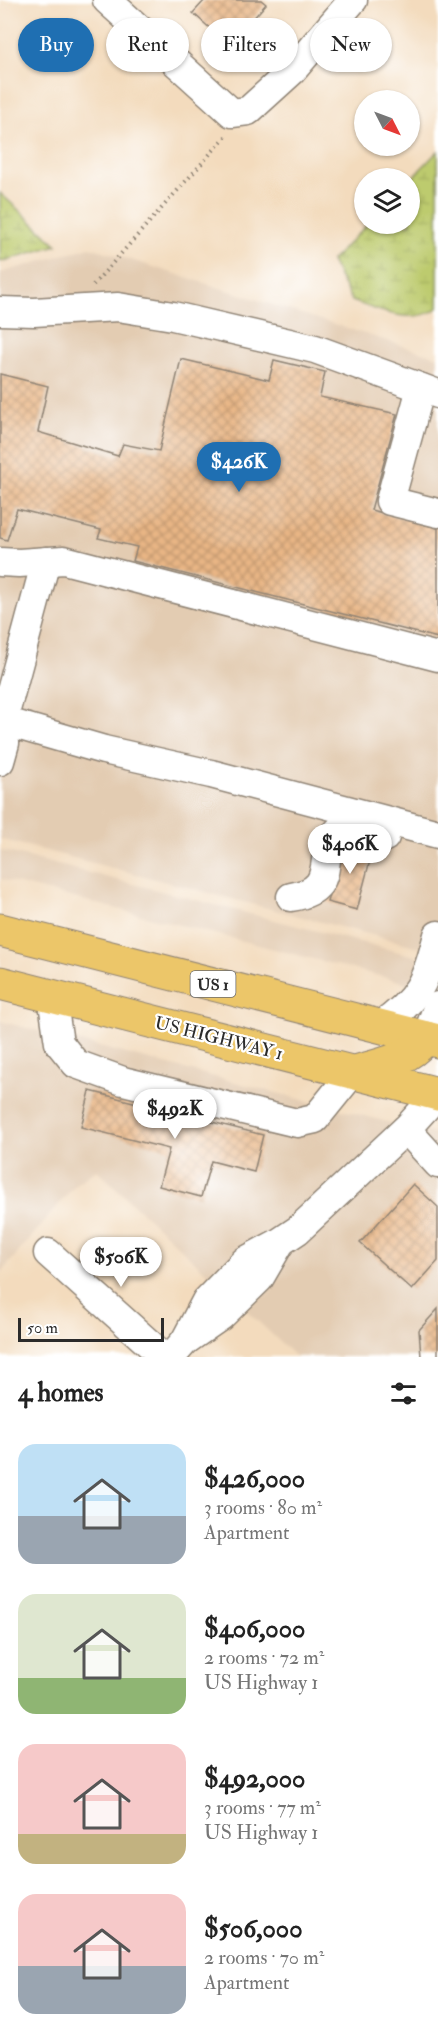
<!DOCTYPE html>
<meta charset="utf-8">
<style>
body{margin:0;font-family:"IM FELL Double Pica",serif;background:#f6f6f6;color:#222;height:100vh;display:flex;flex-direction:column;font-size:22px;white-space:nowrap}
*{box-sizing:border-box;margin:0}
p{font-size:20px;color:#767676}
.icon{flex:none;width:33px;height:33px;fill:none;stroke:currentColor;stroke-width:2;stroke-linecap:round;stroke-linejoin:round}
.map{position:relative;height:1357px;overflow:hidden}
.sheet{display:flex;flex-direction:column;background:#fff;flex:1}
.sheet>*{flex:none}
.hud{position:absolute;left:18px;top:18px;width:402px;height:54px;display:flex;gap:12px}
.needle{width:39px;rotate:132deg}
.fabs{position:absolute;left:354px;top:90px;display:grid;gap:12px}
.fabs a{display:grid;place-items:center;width:66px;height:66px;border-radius:50%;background:#fff;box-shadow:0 2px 4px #0004;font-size:30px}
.scale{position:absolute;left:18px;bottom:15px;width:146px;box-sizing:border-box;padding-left:6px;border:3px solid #2b2b2b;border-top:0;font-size:16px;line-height:21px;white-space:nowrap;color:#2b2b2b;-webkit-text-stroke:4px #fff;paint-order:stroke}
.price{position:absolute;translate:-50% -51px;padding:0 14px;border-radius:21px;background:#fff;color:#222;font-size:20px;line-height:39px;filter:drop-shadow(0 2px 3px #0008)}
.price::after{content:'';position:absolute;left:50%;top:36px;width:18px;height:14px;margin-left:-9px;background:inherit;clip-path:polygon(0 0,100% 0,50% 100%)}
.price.active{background:#1f6fb2;color:#fff}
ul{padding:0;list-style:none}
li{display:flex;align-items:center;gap:18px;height:150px;padding:0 18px}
li span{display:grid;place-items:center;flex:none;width:168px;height:120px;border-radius:18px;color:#555}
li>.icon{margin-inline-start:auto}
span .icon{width:72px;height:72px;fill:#fffc;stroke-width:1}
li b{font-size:26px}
h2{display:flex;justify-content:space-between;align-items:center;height:72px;padding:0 18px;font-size:26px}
.pill{padding:0 21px;border-radius:27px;background:#fff;box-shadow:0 2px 4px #0004;font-size:21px;line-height:54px}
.pill.active{background:#1f6fb2;color:#fff}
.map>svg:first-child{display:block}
</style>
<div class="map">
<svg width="438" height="1357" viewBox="0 0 438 1357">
<defs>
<pattern id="wetland-marsh" width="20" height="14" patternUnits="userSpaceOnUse" patternTransform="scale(1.5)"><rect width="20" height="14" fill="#bdcb6e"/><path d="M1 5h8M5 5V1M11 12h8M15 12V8" fill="none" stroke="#a3ae5f"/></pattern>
<pattern id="building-cross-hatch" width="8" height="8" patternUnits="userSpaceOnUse" patternTransform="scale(1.5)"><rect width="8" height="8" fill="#e9b685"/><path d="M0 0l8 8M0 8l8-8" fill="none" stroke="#bd946d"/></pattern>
</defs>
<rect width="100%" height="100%" fill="#fff"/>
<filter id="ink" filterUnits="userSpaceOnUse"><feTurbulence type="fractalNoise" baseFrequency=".0167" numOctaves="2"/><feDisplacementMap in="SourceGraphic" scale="12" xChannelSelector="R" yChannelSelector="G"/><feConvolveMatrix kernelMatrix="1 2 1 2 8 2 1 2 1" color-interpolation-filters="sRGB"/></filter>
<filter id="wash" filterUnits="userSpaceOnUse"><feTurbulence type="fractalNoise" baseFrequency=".008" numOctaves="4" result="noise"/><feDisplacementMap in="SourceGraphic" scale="24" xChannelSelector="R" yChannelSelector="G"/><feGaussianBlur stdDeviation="1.35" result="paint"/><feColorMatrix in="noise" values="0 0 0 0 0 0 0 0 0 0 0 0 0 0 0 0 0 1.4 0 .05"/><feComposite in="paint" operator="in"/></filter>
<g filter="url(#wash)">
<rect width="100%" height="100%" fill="#f3dbbd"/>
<g fill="#e3ccb2">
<path d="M90 247 438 357V952L0 839V273Z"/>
<path d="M0 850 438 962V991L0 879Z"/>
<path d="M0 1021 438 1135V1357H296L97 1170 77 1183 0 1274Z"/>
</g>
<g fill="url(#wetland-marsh)" stroke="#747b4c" stroke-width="1.5">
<path d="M438 151V308C412 326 378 310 352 301L331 261 368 224H410V180Z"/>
<path d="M0 193 57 245 0 262Z"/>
</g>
<g id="blocks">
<g fill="url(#building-cross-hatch)">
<path d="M205 0H261L266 4 245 28 252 34 236 52 193 13Z"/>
<path d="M181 359 269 380 274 360 325 372 320 397 397 414 371 510 438 528V638L133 561 137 547 98 538 101 530 17 509 7 540 0 538V374L48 386 38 432 118 456 123 444 159 451Z"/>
<path d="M343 841 373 849 357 910 327 902Z"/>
<path d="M90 1091 263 1135 254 1172 211 1161 201 1197 159 1186 169 1149 81 1127Z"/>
<path d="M413 1184 438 1207V1261L412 1290 360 1243Z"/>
<path d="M438 1309V1357H421L419 1330Z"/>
</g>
</g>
</g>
<g filter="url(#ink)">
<use href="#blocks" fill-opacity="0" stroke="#8f8374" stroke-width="1.5"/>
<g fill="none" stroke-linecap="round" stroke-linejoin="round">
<defs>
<g id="minor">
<path d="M107 0 232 113 248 111 292 71 353 0"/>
<path d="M0 311 34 312 118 307 173 316 315 349 438 394"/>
<path d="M421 388 390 501 438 513"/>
<path d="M0 562 19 563 64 560 438 657"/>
<path d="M0 720 104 750 211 774 438 834"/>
<path d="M0 761 5 743 3 721 46 561"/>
<path d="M291 897C343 889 313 853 339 830H358L385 837"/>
<path d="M52 996 59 1043 76 1064 123 1081 297 1123 315 1119 353 1072"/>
<path d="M380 1026C420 999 426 980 438 935"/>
<path d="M426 1038 438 1006"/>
<path d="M406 1129 438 1164"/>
<path d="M48 1253 164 1357"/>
<path d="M185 1341 206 1301 245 1261 280 1242 298 1230 408 1127 438 1094"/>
<path d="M171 1357 185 1341 221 1316 259 1279 280 1243"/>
</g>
<g id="major">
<path d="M0 930 438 1041"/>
<path d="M0 983 438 1094"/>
<path d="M355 1072C383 1064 406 1061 426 1038"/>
</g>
</defs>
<use href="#minor" stroke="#8f8374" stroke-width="31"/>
<use href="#major" stroke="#8f8374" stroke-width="35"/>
<path stroke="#8f8374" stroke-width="4" stroke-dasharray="1.5 4.5" stroke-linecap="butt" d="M93 285 228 134"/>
<use href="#minor" stroke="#fff" stroke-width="28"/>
<use href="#major" stroke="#ecc669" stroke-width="33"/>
</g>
</g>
<g text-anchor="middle" stroke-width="4.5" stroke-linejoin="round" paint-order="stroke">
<rect fill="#fff" stroke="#6b6b6b" stroke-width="1.5" x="190.5" y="971" width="45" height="26" rx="4.5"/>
<g font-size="16" font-weight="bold" fill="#2b2b2b">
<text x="213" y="990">US 1</text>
</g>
<g font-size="18" fill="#2b2b2b" stroke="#fff">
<text transform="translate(219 1038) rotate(14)" y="6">US HIGHWAY 1</text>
</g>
</g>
</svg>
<div class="fabs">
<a><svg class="needle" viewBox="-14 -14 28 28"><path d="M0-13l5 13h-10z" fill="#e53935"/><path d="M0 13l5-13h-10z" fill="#767676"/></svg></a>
<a><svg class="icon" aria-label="layers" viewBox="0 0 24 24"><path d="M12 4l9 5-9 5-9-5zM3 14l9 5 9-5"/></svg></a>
</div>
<div class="scale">50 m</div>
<b class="price active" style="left:239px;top:493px">$426K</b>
<b class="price" style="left:350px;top:875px">$406K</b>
<b class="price" style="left:175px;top:1140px">$492K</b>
<b class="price" style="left:121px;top:1288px">$506K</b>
<div class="hud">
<a class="pill active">Buy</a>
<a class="pill">Rent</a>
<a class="pill">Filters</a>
<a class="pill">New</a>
</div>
</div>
<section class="sheet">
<h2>4 homes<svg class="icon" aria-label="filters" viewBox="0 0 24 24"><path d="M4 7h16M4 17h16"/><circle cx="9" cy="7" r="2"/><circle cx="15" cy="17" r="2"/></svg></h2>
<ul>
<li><span style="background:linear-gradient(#bfe0f5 60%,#9aa5b1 0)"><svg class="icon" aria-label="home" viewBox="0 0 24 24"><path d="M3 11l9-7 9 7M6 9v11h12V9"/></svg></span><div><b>$426,000</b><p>3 rooms · 80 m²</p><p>Apartment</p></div></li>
<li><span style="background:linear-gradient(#dfe7d0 70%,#8fb573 0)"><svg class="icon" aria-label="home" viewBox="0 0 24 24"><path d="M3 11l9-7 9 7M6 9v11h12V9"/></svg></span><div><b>$406,000</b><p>2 rooms · 72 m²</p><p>US Highway 1</p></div></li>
<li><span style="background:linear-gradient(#f6c9c9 75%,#c2b280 0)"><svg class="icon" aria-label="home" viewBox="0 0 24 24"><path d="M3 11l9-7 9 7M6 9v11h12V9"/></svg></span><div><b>$492,000</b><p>3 rooms · 77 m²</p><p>US Highway 1</p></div></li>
<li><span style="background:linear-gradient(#f6c9c9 60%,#9aa5b1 0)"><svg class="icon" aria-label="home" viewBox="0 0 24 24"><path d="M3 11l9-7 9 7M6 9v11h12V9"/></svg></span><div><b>$506,000</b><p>2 rooms · 70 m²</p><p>Apartment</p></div></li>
</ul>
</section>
